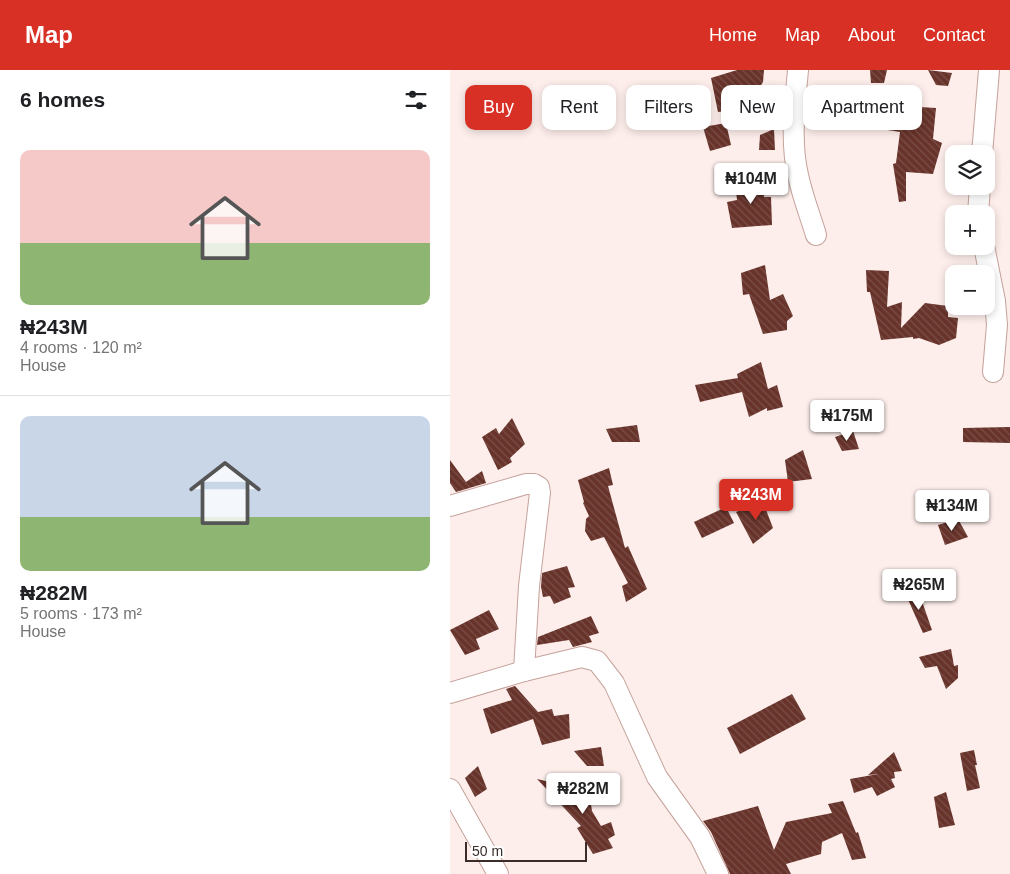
<!DOCTYPE html>
<meta charset="utf-8">
<style>
body{margin:0;font-family:Helvetica,sans-serif;background:#f6f6f6;color:#202124;height:100vh;display:flex;flex-direction:column;font-size:19px;white-space:nowrap}
*{box-sizing:border-box;margin:0}
p{font-size:16px;color:#757577}
.icon{flex:none;width:28px;height:28px;fill:none;stroke:currentColor;stroke-width:2;stroke-linecap:round;stroke-linejoin:round}
.map{position:relative;flex:1;overflow:hidden}
.panel{display:flex;flex-direction:column;background:#fff;width:450px}
.panel>*{flex:none}
.banner{position:absolute;left:15px;top:15px;width:470px;height:45px;display:flex;gap:10px}
.controls{position:absolute;left:495px;top:75px;display:grid;gap:10px}
.controls a{display:grid;place-items:center;width:50px;height:50px;border-radius:10px;background:#fff;box-shadow:0 2px 8px #0003;font-size:25px}
.scale{position:absolute;left:15px;bottom:12px;width:122px;box-sizing:border-box;padding-left:5px;border:2px solid #3a2c29;border-top:0;font-size:14px;line-height:18px;white-space:nowrap;color:#3a2c29;-webkit-text-stroke:4px #fff;paint-order:stroke}
.price{position:absolute;translate:-50% -42px;padding:0 11px;border-radius:5px;background:#fff;color:#222;font-size:16px;line-height:32px;filter:drop-shadow(0 1px 2px #0008)}
.price::after{content:'';position:absolute;left:50%;top:30px;width:15px;height:11px;margin-left:-8px;background:inherit;clip-path:polygon(0 0,100% 0,50% 100%)}
.price.active{background:#d93025;color:#fff}
ul{padding:0;list-style:none}
li{display:grid;align-content:center;gap:10px;height:265px;padding:0 20px}
li+li{border-top:1px solid #e0e0e0}
li span{display:grid;place-items:center;height:155px;border-radius:10px;color:#555}
li>.icon{margin-inline-start:auto}
span .icon{width:90px;height:90px;fill:#fffc;stroke-width:1}
li b{font-size:21px}
h2{display:flex;justify-content:space-between;align-items:center;height:60px;padding:0 20px;font-size:21px}
.tag{padding:0 18px;border-radius:10px;background:#fff;box-shadow:0 2px 8px #0003;font-size:18px;line-height:45px}
.tag.active{background:#d93025;color:#fff}
header{display:flex;align-items:center;gap:30px;box-sizing:border-box;height:70px;padding:0 25px;background:#d93025;color:#fff}
header strong{font-size:24px}
nav{display:flex;gap:28px;margin-inline-start:auto;font-size:18px}
main{display:flex;flex:1;min-height:0}
.map>svg:first-child{display:block}
</style>
<header>
<strong>Map</strong>
<nav><a>Home</a><a>Map</a><a>About</a><a>Contact</a></nav>
</header>
<main>
<section class="panel">
<h2>6 homes<svg class="icon" aria-label="filters" viewBox="0 0 24 24"><path d="M4 7h16M4 17h16"/><circle cx="9" cy="7" r="2"/><circle cx="15" cy="17" r="2"/></svg></h2>
<ul>
<li><span style="background:linear-gradient(#f6c9c9 60%,#8fb573 0)"><svg class="icon" aria-label="home" viewBox="0 0 24 24"><path d="M3 11l9-7 9 7M6 9v11h12V9"/></svg></span><div><b>₦243M</b><p>4 rooms · 120 m²</p><p>House</p></div></li>
<li><span style="background:linear-gradient(#c9d6e8 65%,#8fb573 0)"><svg class="icon" aria-label="home" viewBox="0 0 24 24"><path d="M3 11l9-7 9 7M6 9v11h12V9"/></svg></span><div><b>₦282M</b><p>5 rooms · 173 m²</p><p>House</p></div></li>
</ul>
</section>
<div class="map">
<svg width="560" height="804" viewBox="0 0 560 804">
<defs>
<pattern id="building-back-hatch" width="6" height="6" patternUnits="userSpaceOnUse" patternTransform="scale(1.25)"><rect width="6" height="6" fill="#67332a"/><path d="M-1 5l2 2M0 0l6 6M5-1l2 2" fill="none" stroke="#7a4f48"/></pattern>
</defs>
<rect width="100%" height="100%" fill="#fdeeeb"/>
<g fill="url(#building-back-hatch)">
<path d="M287 0H314L313 12 308 20 295 24 298 34 289 39 268 42 261 8Z"/>
<path d="M420 0H437L434 13H421Z"/>
<path d="M478 0 502 3 498 16 486 15Z"/>
<path d="M454 36 486 38 483 69 492 73 483 104 456 102V131L449 132 443 94 446 93 450 62 425 58V53L454 51Z"/>
<path d="M276 53 281 75 260 81 253 57Z"/>
<path d="M324 59 325 80H309L310 65Z"/>
<path d="M316 108 314 127H321L322 155 282 158 277 132 287 130 285 112Z"/>
<path d="M315 195 320 230 333 224 343 246 337 251V260L313 264 299 224 293 225 291 203Z"/>
<path d="M416 200 439 201 437 237 452 232 451 258 475 233 498 236V247L508 248 506 268 489 275 469 268 463 269V267L431 270 420 222H417Z"/>
<path d="M311 292 318 319 327 315 333 337 317 341V338L299 347 292 322 250 332 245 315 288 308 287 304Z"/>
<path d="M62 348 75 374 60 388 62 392 48 400 32 367 46 358 49 364Z"/>
<path d="M187 355 190 372H162L156 359Z"/>
<path d="M560 357V373L513 372V358Z"/>
<path d="M403 361 409 379 392 381 385 367Z"/>
<path d="M353 380 362 409 338 412 335 390Z"/>
<path d="M0 390 16 412 32 401 36 413 6 422 0 413Z"/>
<path d="M159 398 163 415 158 416 175 478 178 476 197 519 176 532 172 516 178 513 154 467 141 471 135 461 136 449 139 446 133 433 134 432 128 410Z"/>
<path d="M313 432 323 458 303 474 286 442Z"/>
<path d="M276 437 284 453 252 468 244 452Z"/>
<path d="M508 449 518 467 495 475 488 455Z"/>
<path d="M117 496 125 517 118 518 121 527 104 534 100 526 93 527 91 517 92 503Z"/>
<path d="M468 520 482 560 473 563 456 525Z"/>
<path d="M39 540 49 559 26 569 30 579 15 585 0 560Z"/>
<path d="M141 546 149 563 139 566 142 572 123 577 119 570 87 575 88 567Z"/>
<path d="M501 579 504 596 508 595V608L496 619 487 596 475 598 469 587Z"/>
<path d="M65 616 88 642 102 639 104 646 119 644 120 668 92 675 83 649 41 664 33 639 62 630 56 619Z"/>
<path d="M342 624 356 649 290 684 277 658Z"/>
<path d="M151 677 154 696H137L124 681Z"/>
<path d="M524 680 527 695H525L530 718 517 721 510 683Z"/>
<path d="M444 682 452 701 444 702 445 708 441 709 445 717 427 726 422 717 404 723 400 709 428 704 418 705Z"/>
<path d="M28 696 37 719 25 727 15 708Z"/>
<path d="M87 709 139 721 142 741 151 756 161 752 165 765 158 769 163 778 143 784 127 758 131 756Z"/>
<path d="M496 722 505 755 489 758 484 727Z"/>
<path d="M393 731 406 763 408 762 416 788 402 790 392 763 372 772 371 784 336 794 341 804H280L261 762 253 751 308 736 324 780 336 752 382 743 378 734Z"/>
</g>
<g fill="none" stroke-linecap="round" stroke-linejoin="round">
<defs>
<g id="minor">
<path d="M348 0C345 34 340 71 348 105 352 125 360 145 366 165"/>
<path d="M532 84 539 0"/>
<path d="M528 144 530 116"/>
<path d="M534 176 545 231 547 255 543 302"/>
<path d="M0 436 76 414H84L89 417 90 423 79 516 74 601"/>
<path d="M0 623 74 601 132 587 147 591 164 613 207 707 250 767 268 804"/>
<path d="M0 719 48 804"/>
</g>
</defs>
<use href="#minor" stroke="#c5a29b" stroke-width="22"/>
<use href="#minor" stroke="#fff" stroke-width="20"/>
</g>
</svg>
<div class="controls">
<a><svg class="icon" aria-label="layers" viewBox="0 0 24 24"><path d="M12 4l9 5-9 5-9-5zM3 14l9 5 9-5"/></svg></a>
<a>+</a>
<a>−</a>
</div>
<div class="scale">50 m</div>
<b class="price" style="left:301px;top:135px">₦104M</b>
<b class="price" style="left:397px;top:372px">₦175M</b>
<b class="price active" style="left:306px;top:451px">₦243M</b>
<b class="price" style="left:502px;top:462px">₦134M</b>
<b class="price" style="left:469px;top:541px">₦265M</b>
<b class="price" style="left:133px;top:745px">₦282M</b>
<div class="banner">
<a class="tag active">Buy</a>
<a class="tag">Rent</a>
<a class="tag">Filters</a>
<a class="tag">New</a>
<a class="tag">Apartment</a>
</div>
</div>
</main>
